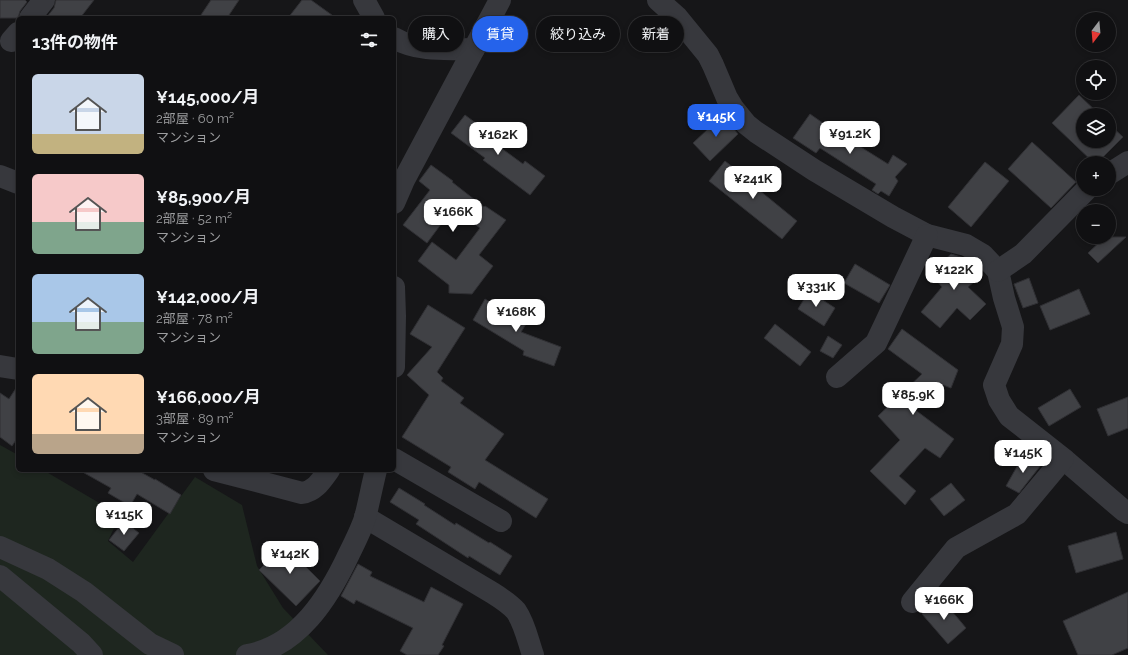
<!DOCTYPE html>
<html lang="ja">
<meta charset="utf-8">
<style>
body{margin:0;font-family:Raleway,"Noto Sans JP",sans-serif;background:#19191b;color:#f1f3f6;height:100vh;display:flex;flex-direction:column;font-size:15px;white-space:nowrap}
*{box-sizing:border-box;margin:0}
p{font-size:13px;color:#9c9d9f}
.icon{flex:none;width:22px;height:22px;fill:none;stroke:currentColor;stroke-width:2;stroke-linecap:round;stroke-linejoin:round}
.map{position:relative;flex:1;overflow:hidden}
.details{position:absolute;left:16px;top:16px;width:380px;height:456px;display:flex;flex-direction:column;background:#101012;border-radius:6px;box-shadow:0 2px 6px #0003,0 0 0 1px #303032}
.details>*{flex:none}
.guide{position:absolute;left:408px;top:16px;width:380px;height:36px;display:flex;gap:8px}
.needle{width:26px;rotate:196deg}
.buttons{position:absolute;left:1076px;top:12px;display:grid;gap:8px}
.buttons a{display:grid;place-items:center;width:40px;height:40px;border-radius:50%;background:#101012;box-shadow:0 2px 6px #0003,0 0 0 1px #303032;font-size:20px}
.price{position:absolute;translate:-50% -34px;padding:0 9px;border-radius:8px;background:#fff;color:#222;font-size:13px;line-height:26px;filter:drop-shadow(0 1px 2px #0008)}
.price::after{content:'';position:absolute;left:50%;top:24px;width:12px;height:9px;margin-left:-6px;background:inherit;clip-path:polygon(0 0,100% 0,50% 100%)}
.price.on{background:#2563eb;color:#fff}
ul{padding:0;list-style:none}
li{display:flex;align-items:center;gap:12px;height:100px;padding:0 16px}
li span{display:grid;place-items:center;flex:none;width:112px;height:80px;border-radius:6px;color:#555}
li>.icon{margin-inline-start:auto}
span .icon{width:48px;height:48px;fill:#fffc;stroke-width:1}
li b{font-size:17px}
h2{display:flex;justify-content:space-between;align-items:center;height:48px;padding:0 16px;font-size:17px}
.pill{padding:0 14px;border-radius:18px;background:#101012;box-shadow:0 2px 6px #0003,0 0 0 1px #303032;font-size:14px;line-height:36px}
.pill.on{background:#2563eb;color:#fff}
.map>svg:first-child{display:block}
</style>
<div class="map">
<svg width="1128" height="655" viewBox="0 0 1128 655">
<rect width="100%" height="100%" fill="#161618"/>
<path fill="#1e261f" d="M0 445 18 455V470H43L120 515 108 541 133 562 195 477 242 505 257 566 283 608 328 655H0Z"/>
<g fill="#404145" stroke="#303034">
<path d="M0 0H25L27 2 20 11 18 18H0Z"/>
<path d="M56 0H94L80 18H46L54 8Z"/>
<path d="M211 0H239L227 18H199Z"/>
<path d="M302 0H311L336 18H288Z"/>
<path d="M1079 95 1100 115H1083V141H1109V124L1123 137 1097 163H1094L1052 123Z"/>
<path d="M810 114 847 140 848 139 888 164 893 155 907 164 895 177 898 181 889 196 881 191 878 194 872 190 876 184 820 148 816 153 793 138Z"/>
<path d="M465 115 485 130 482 134 523 164 525 161 545 176 530 195 483 160 485 158 451 133Z"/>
<path d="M723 115 738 134 710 161 693 143Z"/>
<path d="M1032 142 1076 182 1051 208 1008 169Z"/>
<path d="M725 161 749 180 748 181 797 221 782 239 709 181Z"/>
<path d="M985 162 1009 181 971 227 948 207Z"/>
<path d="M431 165 453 181 452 182 484 207 485 206 506 220 479 255 493 266 472 294 449 293V285L418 261 432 242 456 260 480 228 453 208 427 243 403 225 430 190 419 181Z"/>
<path d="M1105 237H1126L1098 263 1088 253Z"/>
<path d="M951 254 964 258 980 277 968 287 986 304 970 320 957 308 940 328 921 312 942 287 930 273Z"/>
<path d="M855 264 890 285 879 303 844 283Z"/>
<path d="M1029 278 1038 303 1023 308 1014 284Z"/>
<path d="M1079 289 1090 314 1050 330 1040 306Z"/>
<path d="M809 291 835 308 824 326 798 309Z"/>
<path d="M485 299 526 324 521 332 561 347 554 366 523 355 524 351 473 320Z"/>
<path d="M428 305 465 328 437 372 443 378 441 381 464 398 460 403 504 434 485 460 548 499 536 518 479 482 475 489 448 472 451 467 402 437 429 395 407 375 432 347 410 334Z"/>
<path d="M775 324 811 352 800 366 764 338Z"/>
<path d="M902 329 958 370 951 388 935 382 910 406 954 439 940 458 925 448 899 476 916 491 905 505 870 471 900 440 878 416 922 374 888 349Z"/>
<path d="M828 336 842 345 833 358 820 351Z"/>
<path d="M18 385V437L12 446 0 437V393L9 399Z"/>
<path d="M1070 389 1081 407 1049 426 1038 408Z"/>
<path d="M1128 397V428L1108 436 1097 409Z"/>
<path d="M1023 456 1041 465 1019 493 1006 486Z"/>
<path d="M79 470H137L155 480V479L181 495 170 514 137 494 130 506 108 493 111 488Z"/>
<path d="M951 483 965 500 944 516 930 499Z"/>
<path d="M399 488 425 504 424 505 455 525 456 523 489 543 490 542 512 556 500 575 469 556 468 558 416 524 419 520 390 502Z"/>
<path d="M124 521 139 533 124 551 109 540Z"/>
<path d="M1116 532 1123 559 1076 573 1068 546Z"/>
<path d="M284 545 320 581 296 606 259 570Z"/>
<path d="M358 564 372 572 370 576 424 602 431 587 463 604 442 645 444 646 438 655H407L400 651 413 628 356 600 354 604 341 596Z"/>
<path d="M1128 592V648L1112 655H1078L1063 621Z"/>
<path d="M941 598 966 628 948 644 922 614Z"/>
</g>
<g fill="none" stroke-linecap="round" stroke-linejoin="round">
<g stroke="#37383d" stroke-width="22">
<path d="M364 0 374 18"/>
<path d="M658 0 677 17 708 55 713 65 727 98 733 108 746 124 756 132 814 170 893 217 927 235 966 245 983 255 998 271 1004 298 1013 327 1012 344 994 385 999 400 1009 416 1066 461 1123 510 1128 513"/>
<path d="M30 18 44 0"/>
<path d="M394 38C418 52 447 49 474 49"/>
<path d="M11 41 18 33"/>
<path d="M1109 174 1128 162"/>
<path d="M0 176 18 183"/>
<path d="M394 203 404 180 500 0"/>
<path d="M998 271 1023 254 1087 189"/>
<path d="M394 287 395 316 394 367"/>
<path d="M0 366 18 369"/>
<path d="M837 377 876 343 927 235"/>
<path d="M394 459 501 521"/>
<path d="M214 470 302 493C315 491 321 481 329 470"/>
<path d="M365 517 491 592C499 597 509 603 516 611 525 624 528 641 533 655"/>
<path d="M0 547 48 569 84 592 150 644 173 655"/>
<path d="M0 576 81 643 92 655"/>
<path d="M912 602 956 548 1017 514 1063 459"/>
<path d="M247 655C298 647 329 597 349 554 355 542 361 530 365 518 369 502 372 486 376 470"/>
</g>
</g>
</svg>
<div class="buttons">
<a><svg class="needle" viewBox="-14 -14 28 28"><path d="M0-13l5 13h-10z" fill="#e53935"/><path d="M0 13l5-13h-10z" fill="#9c9d9f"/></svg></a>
<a><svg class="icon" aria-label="locate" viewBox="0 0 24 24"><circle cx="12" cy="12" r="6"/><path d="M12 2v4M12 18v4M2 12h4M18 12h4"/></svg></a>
<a><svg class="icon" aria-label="layers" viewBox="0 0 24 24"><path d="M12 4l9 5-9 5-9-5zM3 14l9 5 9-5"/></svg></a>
<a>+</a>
<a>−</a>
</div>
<b class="price on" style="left:716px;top:138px">¥145K</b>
<b class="price" style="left:850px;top:155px">¥91.2K</b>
<b class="price" style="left:498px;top:156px">¥162K</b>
<b class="price" style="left:753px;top:200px">¥241K</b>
<b class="price" style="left:453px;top:233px">¥166K</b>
<b class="price" style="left:954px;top:291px">¥122K</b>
<b class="price" style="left:816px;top:308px">¥331K</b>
<b class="price" style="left:516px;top:333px">¥168K</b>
<b class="price" style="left:913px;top:416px">¥85.9K</b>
<b class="price" style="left:1023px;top:474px">¥145K</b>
<b class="price" style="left:124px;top:536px">¥115K</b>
<b class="price" style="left:290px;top:575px">¥142K</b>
<b class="price" style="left:944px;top:621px">¥166K</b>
<div class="guide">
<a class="pill">購入</a>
<a class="pill on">賃貸</a>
<a class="pill">絞り込み</a>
<a class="pill">新着</a>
</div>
<section class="details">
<h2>13件の物件<svg class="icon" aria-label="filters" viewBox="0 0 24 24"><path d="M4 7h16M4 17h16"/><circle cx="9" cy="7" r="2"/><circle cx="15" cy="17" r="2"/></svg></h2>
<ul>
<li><span style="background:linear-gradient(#c9d6e8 75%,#c2b280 0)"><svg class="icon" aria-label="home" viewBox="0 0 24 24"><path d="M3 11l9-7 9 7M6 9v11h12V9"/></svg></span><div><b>¥145,000/月</b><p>2部屋 · 60 m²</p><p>マンション</p></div></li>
<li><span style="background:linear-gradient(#f6c9c9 60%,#7fa58c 0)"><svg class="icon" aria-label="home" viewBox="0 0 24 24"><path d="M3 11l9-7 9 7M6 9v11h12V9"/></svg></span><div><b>¥85,900/月</b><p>2部屋 · 52 m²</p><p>マンション</p></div></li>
<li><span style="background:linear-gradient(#a9c7e8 60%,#7fa58c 0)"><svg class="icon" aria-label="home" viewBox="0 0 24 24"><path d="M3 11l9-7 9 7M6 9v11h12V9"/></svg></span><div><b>¥142,000/月</b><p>2部屋 · 78 m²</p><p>マンション</p></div></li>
<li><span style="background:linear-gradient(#ffd9b3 75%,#b9a48a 0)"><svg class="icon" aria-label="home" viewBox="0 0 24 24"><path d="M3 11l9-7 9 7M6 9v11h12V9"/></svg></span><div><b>¥166,000/月</b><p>3部屋 · 89 m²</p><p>マンション</p></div></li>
</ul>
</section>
</div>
